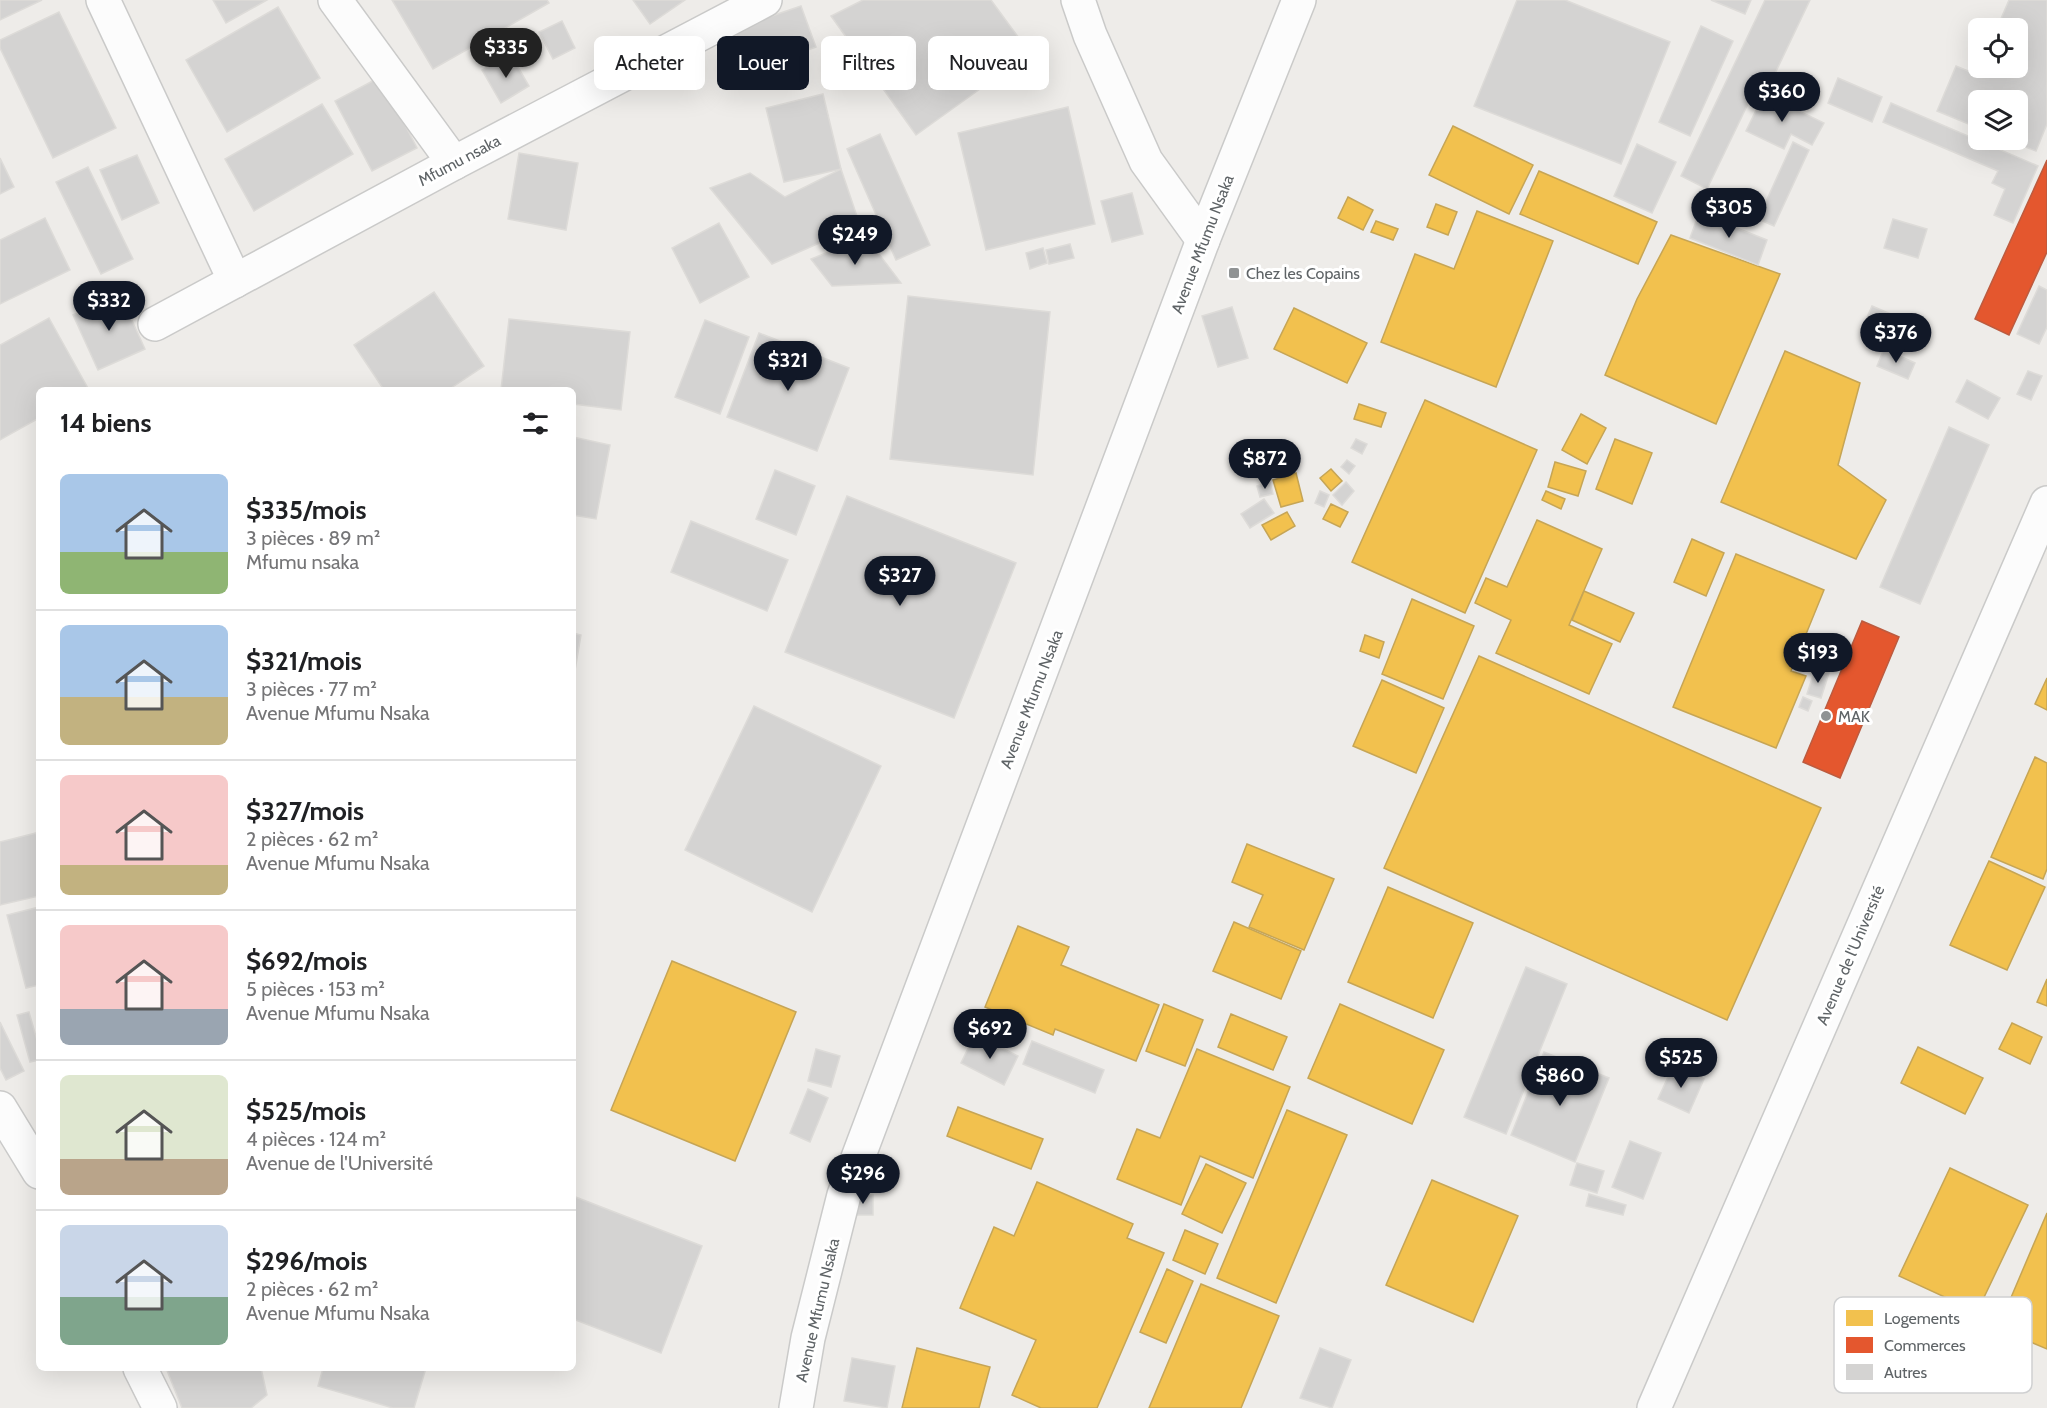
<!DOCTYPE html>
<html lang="fr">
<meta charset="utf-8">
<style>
body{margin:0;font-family:Cabin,sans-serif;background:#f6f6f6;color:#202124;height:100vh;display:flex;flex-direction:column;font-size:22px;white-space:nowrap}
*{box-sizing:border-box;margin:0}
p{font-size:20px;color:#757577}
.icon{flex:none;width:33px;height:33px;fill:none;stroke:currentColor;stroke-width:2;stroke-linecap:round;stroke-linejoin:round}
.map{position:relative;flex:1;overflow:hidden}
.sheet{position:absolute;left:36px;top:387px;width:540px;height:984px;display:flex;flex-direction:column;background:#fff;border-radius:9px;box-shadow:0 6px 24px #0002}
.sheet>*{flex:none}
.guide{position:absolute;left:594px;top:36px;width:570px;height:54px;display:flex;gap:12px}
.fabs{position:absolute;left:1968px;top:18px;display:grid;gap:12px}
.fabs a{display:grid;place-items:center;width:60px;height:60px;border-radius:9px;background:#fff;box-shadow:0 6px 24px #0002;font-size:30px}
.price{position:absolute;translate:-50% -51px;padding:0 14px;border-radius:21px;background:#111827;color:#fff;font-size:20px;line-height:39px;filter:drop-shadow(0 2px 3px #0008)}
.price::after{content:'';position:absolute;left:50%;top:36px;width:18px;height:14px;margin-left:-9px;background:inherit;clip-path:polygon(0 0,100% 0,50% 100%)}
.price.on{background:#222;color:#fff}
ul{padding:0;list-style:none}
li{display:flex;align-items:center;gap:18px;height:150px;padding:0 24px}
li+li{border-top:2px solid #e0e0e0}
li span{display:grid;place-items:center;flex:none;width:168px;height:120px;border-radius:9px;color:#555}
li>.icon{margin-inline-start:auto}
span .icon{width:72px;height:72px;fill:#fffc;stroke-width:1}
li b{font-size:26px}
h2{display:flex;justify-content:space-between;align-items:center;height:72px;padding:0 24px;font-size:26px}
.pill{padding:0 21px;border-radius:9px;background:#fff;box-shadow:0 6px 24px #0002;font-size:21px;line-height:54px}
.pill.on{background:#111827;color:#fff}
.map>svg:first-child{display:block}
</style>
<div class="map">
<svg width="2047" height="1408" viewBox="0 0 2047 1408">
<rect width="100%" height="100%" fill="#eeece9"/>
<g fill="#f2c14e" stroke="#c6a555" stroke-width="1.5">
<path d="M1453 126 1533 165 1509 214 1429 175Z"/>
<path d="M1539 171 1657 222 1638 264 1520 214Z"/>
<path d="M1348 197 1373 210 1363 230 1338 218Z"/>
<path d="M1436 204 1457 212 1448 235 1427 227Z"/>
<path d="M1477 211 1553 241 1496 387 1381 342 1415 254 1454 269Z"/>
<path d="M1376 221 1398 229 1393 240 1371 232Z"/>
<path d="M1671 235 1780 274 1716 424 1605 375 1637 299Z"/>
<path d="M1294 308 1367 343 1347 383 1274 349Z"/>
<path d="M1785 351 1860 383 1838 465 1886 500 1856 559 1721 502Z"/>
<path d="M1425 400 1537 450 1465 613 1352 562Z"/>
<path d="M1359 404 1386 413 1381 427 1354 419Z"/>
<path d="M1581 414 1606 428 1587 464 1562 450Z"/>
<path d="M1615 439 1652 453 1632 504 1596 489Z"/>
<path d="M1555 462 1586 471 1578 496 1548 487Z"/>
<path d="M1331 469 1342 481 1331 491 1320 478Z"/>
<path d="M1296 473 1303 501 1281 507 1273 480Z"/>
<path d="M1546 491 1565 499 1561 509 1542 500Z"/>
<path d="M1331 504 1348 512 1340 527 1323 519Z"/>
<path d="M1287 512 1295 526 1271 540 1262 525Z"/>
<path d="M1537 520 1602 549 1569 625 1612 644 1589 694 1496 653 1511 620 1475 603 1486 578 1507 587Z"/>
<path d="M1692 539 1724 553 1706 596 1674 582Z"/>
<path d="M1736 554 1824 590 1791 671 1806 676 1776 748 1673 707Z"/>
<path d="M1584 591 1634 613 1620 642 1572 620Z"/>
<path d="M1412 599 1474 626 1443 699 1382 674Z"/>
<path d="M1365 635 1384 642 1379 658 1360 651Z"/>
<path d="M1479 656 1821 808 1727 1020 1384 868Z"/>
<path d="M2047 678V710L2035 704Z"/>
<path d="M1382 680 1444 708 1416 773 1353 746Z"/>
<path d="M2035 757 2047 763V869L2043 879 1991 857Z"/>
<path d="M1247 844 1334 879 1304 950 1249 927 1263 895 1232 882Z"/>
<path d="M1989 861 2045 887 2007 970 1950 945Z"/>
<path d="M1388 887 1473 923 1433 1018 1348 982Z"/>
<path d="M1234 922 1301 951 1281 999 1213 971Z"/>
<path d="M1018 926 1069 947 1061 965 1159 1005 1136 1061 1055 1029 1053 1035 985 1007Z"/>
<path d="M672 961 796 1012 735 1161 611 1110Z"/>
<path d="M2047 979V1006L2037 1002Z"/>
<path d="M1164 1004 1203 1020 1185 1066 1146 1051Z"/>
<path d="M1340 1004 1444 1050 1412 1124 1308 1078Z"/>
<path d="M1231 1014 1287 1037 1273 1070 1218 1047Z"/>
<path d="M2012 1023 2042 1037 2030 1064 1999 1049Z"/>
<path d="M1918 1047 1983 1078 1965 1114 1901 1083Z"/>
<path d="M1197 1049 1290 1087 1253 1178 1200 1156 1181 1205 1117 1179 1137 1129 1160 1138Z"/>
<path d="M958 1107 1043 1139 1031 1169 947 1136Z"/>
<path d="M1287 1110 1347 1135 1276 1303 1217 1278Z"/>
<path d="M1206 1164 1246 1183 1222 1233 1182 1214Z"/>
<path d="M1950 1168 2028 1205 1977 1312 1899 1276Z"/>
<path d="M1432 1180 1518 1216 1473 1322 1386 1285Z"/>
<path d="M1037 1182 1133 1224 1127 1238 1164 1253 1097 1408H1041L1012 1395 1036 1340 960 1308 994 1227 1014 1236Z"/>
<path d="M2047 1213V1349L1998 1328Z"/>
<path d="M1185 1230 1218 1244 1205 1274 1173 1260Z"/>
<path d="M1167 1269 1193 1281 1166 1343 1140 1332Z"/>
<path d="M1201 1284 1279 1316 1241 1408H1149Z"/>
<path d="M917 1348 990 1367 979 1408H902Z"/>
</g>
<g fill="#e4572e" stroke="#bc5b3f" stroke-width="1.5">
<path d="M2047 160V252L2009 335 1975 319Z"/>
<path d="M1862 621 1899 637 1840 778 1803 762Z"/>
</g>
<g fill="#d4d3d2" stroke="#dddbd8" stroke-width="1.5">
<path d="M0 0H42L0 20Z"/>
<path d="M213 0H267L226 23Z"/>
<path d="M392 0H547L549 3 433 69Z"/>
<path d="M633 0H685L650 24Z"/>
<path d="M863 0H991L1030 53 916 135 831 16Z"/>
<path d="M1517 0H1565L1670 42 1621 164 1474 106Z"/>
<path d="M1711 0H1751L1745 14Z"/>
<path d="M1765 0H1810L1770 84 1760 79 1707 189 1681 176Z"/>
<path d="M2009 0H2047V124L2036 151 2007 140H2018V100H1978V128L1937 111 1956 66 1978 75 1981 68H2018V28H1997Z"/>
<path d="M801 6 816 47 749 71 734 29Z"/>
<path d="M278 7 320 78 227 132 186 60Z"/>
<path d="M59 12 116 128 53 158 0 48V40Z"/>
<path d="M562 21 575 48 553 59 539 32Z"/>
<path d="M1701 26 1733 41 1690 136 1659 122Z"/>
<path d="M511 55 529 86 501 103 482 70Z"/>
<path d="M380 77 417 148 372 171 335 101Z"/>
<path d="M1838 78 1882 97 1872 122 1828 103Z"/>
<path d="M823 94 841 169 784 182 766 108Z"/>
<path d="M1764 94 1824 123 1812 145 1791 134 1784 149 1746 131Z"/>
<path d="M1891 103 2038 166 2013 223 1994 215 2005 189 1992 183 1998 171 1883 122Z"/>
<path d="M322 104 353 154 254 211 225 159Z"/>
<path d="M1068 107 1095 224 986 250 958 133Z"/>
<path d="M880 134 930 245 896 260 847 149Z"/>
<path d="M1793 142 1809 150 1774 226 1758 219Z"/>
<path d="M1637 144 1676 162 1652 213 1614 196Z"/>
<path d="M519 153 578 163 566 230 508 219Z"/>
<path d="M137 155 159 203 122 220 100 170Z"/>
<path d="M0 158 14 187 0 194Z"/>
<path d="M88 167 133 259 101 274 56 182Z"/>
<path d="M841 169 860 225 772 264 710 188 750 173 785 197Z"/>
<path d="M1132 193 1143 234 1112 242 1101 201Z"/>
<path d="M1699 213 1767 240 1758 265 1690 238Z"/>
<path d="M45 218 70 270 0 304V240Z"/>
<path d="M1893 219 1927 229 1918 258 1884 248Z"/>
<path d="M719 223 749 277 700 303 672 248Z"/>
<path d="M866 237 901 283 832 286 811 259Z"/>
<path d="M1070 244 1074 258 1049 264 1046 250Z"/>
<path d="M1043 248 1047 263 1030 269 1026 253Z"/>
<path d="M2039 286 2047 290V327L2039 344 2017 334Z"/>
<path d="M434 292 484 366 448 390H384L354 345Z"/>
<path d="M120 294 145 349 98 370 73 315Z"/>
<path d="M908 296 1050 312 1033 475 890 459Z"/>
<path d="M1872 306 1900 318 1892 338 1863 326Z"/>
<path d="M1232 307 1248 358 1218 367 1202 316Z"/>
<path d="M49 318 89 390H39V418L0 440V345Z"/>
<path d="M509 319 630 332 621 410 573 404V390H501Z"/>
<path d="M705 320 749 337 720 414 675 397Z"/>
<path d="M759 333 849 368 817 451 727 417Z"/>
<path d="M1884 349 1915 363 1908 379 1877 366Z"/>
<path d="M2028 371 2042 376 2031 400 2017 394Z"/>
<path d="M1967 380 2000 398 1988 419 1956 402Z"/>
<path d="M1949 427 1989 445 1920 604 1880 587Z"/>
<path d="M573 437 610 445 596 519 573 515Z"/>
<path d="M1356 439 1367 444 1362 454 1351 448Z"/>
<path d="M1347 460 1355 466 1349 474 1341 467Z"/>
<path d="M775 470 815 486 796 535 756 519Z"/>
<path d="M1270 482 1273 494 1260 497 1257 486Z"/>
<path d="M1346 482 1354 491 1342 505 1333 495Z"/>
<path d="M1320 491 1329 495 1324 507 1315 503Z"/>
<path d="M847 496 1016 563 954 718 785 652Z"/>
<path d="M1264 499 1274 513 1250 528 1241 514Z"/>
<path d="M691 521 788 560 767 611 671 572Z"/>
<path d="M573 633 581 635 573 682Z"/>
<path d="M1826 638 1839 644 1829 669 1815 663Z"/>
<path d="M1815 669 1829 673 1821 698 1807 694Z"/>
<path d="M1803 697 1812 701 1808 711 1799 707Z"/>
<path d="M754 706 881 766 812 912 685 850Z"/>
<path d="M36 833 39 845V896L0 905V842Z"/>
<path d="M39 907V985L26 988 7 915Z"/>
<path d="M1526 967 1567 984 1506 1134 1464 1117Z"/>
<path d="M29 1012 39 1047V1060L30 1062 17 1015Z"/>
<path d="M0 1022 24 1071 6 1080 0 1068Z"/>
<path d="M975 1034 1018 1056 1004 1085 961 1063Z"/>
<path d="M1032 1041 1104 1070 1095 1093 1023 1064Z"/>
<path d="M816 1049 840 1056 831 1087 808 1081Z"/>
<path d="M1544 1052 1609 1078 1575 1162 1511 1135Z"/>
<path d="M1673 1066 1704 1079 1689 1113 1658 1099Z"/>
<path d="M808 1089 828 1098 810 1142 790 1133Z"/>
<path d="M1630 1141 1661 1153 1643 1199 1612 1187Z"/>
<path d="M1577 1163 1604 1171 1597 1193 1570 1185Z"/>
<path d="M1589 1194 1626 1205 1623 1215 1586 1206Z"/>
<rect x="853" y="1195" width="20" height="20"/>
<path d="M573 1196 702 1246 661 1353 573 1319Z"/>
<path d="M1320 1348 1351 1360 1332 1408 1300 1398Z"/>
<path d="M852 1358 895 1366 887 1408 844 1401Z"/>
<path d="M166 1368H261L267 1395 251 1408H182Z"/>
<path d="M323 1368H426L414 1408H393L318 1386Z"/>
</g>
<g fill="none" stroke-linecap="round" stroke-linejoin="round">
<defs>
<g id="minor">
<path d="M103 0 235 281"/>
<path d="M335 0 454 163"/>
<path d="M1078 0 1090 35 1146 161 1203 240"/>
<path d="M155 324 454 163 765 0"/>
<path d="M0 1108 39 1172"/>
<path d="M140 1368 160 1408"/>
<path d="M796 1408 808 1338 844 1195 1203 240 1299 0"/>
<path d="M1654 1408 2047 503"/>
</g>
</defs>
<use href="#minor" stroke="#cacac9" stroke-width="36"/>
<use href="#minor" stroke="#fcfcfc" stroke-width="33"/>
</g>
<g fill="#909394" stroke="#fff" stroke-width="2">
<rect x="1228" y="267" width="12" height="12" rx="3"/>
<circle cx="1826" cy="716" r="6"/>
</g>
<g text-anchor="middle" stroke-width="6" stroke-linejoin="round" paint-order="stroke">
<g font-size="16" fill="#5e6366" stroke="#fff">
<text transform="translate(459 160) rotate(-28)" y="6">Mfumu nsaka</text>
<text transform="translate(1202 244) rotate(-69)" y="6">Avenue Mfumu Nsaka</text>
<text transform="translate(1031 699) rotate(-69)" y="6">Avenue Mfumu Nsaka</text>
<text transform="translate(1850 955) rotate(-67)" y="6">Avenue de l'Université</text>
<text transform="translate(817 1310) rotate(-77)" y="6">Avenue Mfumu Nsaka</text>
</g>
<g font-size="16" fill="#5e6366" stroke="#fff" text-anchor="start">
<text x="1246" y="279">Chez les Copains</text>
<text x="1838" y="722">MAK</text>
</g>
</g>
<rect x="1834" y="1297" width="198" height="96" rx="9" fill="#fff" stroke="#cfd0d1" stroke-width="1.5"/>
<rect x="1846" y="1310" width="27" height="16" fill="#f2c14e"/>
<rect x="1846" y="1337" width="27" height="16" fill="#e4572e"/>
<rect x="1846" y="1364" width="27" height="16" fill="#d4d3d2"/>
<g font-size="16" fill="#5e6366">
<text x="1884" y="1324">Logements</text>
<text x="1884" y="1351">Commerces</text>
<text x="1884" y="1378">Autres</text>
</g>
</svg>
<div class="fabs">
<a><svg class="icon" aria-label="locate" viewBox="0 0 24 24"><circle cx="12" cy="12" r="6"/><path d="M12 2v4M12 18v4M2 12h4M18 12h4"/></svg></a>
<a><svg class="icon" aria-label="layers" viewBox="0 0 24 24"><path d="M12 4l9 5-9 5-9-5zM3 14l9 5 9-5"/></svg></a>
</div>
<b class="price on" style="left:506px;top:79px">$335</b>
<b class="price" style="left:1782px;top:123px">$360</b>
<b class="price" style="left:1729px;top:239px">$305</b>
<b class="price" style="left:855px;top:266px">$249</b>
<b class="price" style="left:109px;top:332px">$332</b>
<b class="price" style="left:1896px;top:364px">$376</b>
<b class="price" style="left:788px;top:392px">$321</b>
<b class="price" style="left:1265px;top:490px">$872</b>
<b class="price" style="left:900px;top:607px">$327</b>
<b class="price" style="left:1818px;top:684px">$193</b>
<b class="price" style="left:990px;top:1060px">$692</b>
<b class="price" style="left:1681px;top:1089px">$525</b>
<b class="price" style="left:1560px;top:1107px">$860</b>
<b class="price" style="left:863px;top:1205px">$296</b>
<div class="guide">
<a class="pill">Acheter</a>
<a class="pill on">Louer</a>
<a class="pill">Filtres</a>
<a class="pill">Nouveau</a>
</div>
<section class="sheet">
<h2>14 biens<svg class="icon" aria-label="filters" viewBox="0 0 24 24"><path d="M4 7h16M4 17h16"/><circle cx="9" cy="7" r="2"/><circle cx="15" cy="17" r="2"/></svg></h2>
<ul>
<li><span style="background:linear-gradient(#a9c7e8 65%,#8fb573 0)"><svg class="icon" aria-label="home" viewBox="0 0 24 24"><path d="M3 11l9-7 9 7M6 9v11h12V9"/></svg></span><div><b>$335/mois</b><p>3 pièces · 89 m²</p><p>Mfumu nsaka</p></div></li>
<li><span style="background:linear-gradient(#a9c7e8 60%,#c2b280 0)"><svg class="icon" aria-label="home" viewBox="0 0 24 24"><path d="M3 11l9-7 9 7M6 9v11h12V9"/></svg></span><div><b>$321/mois</b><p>3 pièces · 77 m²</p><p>Avenue Mfumu Nsaka</p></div></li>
<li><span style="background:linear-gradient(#f6c9c9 75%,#c2b280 0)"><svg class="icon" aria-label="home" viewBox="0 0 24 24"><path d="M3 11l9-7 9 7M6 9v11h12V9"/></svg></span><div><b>$327/mois</b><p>2 pièces · 62 m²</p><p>Avenue Mfumu Nsaka</p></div></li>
<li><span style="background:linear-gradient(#f6c9c9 70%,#9aa5b1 0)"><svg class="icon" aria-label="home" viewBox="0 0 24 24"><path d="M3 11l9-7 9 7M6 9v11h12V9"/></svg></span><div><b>$692/mois</b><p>5 pièces · 153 m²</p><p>Avenue Mfumu Nsaka</p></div></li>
<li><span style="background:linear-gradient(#dfe7d0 70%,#b9a48a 0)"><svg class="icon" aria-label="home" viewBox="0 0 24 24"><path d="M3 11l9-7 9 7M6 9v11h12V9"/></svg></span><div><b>$525/mois</b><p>4 pièces · 124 m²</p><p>Avenue de l'Université</p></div></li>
<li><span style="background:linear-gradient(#c9d6e8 60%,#7fa58c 0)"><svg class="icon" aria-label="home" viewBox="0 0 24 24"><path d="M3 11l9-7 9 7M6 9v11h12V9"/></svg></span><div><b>$296/mois</b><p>2 pièces · 62 m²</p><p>Avenue Mfumu Nsaka</p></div></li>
</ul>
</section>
</div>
